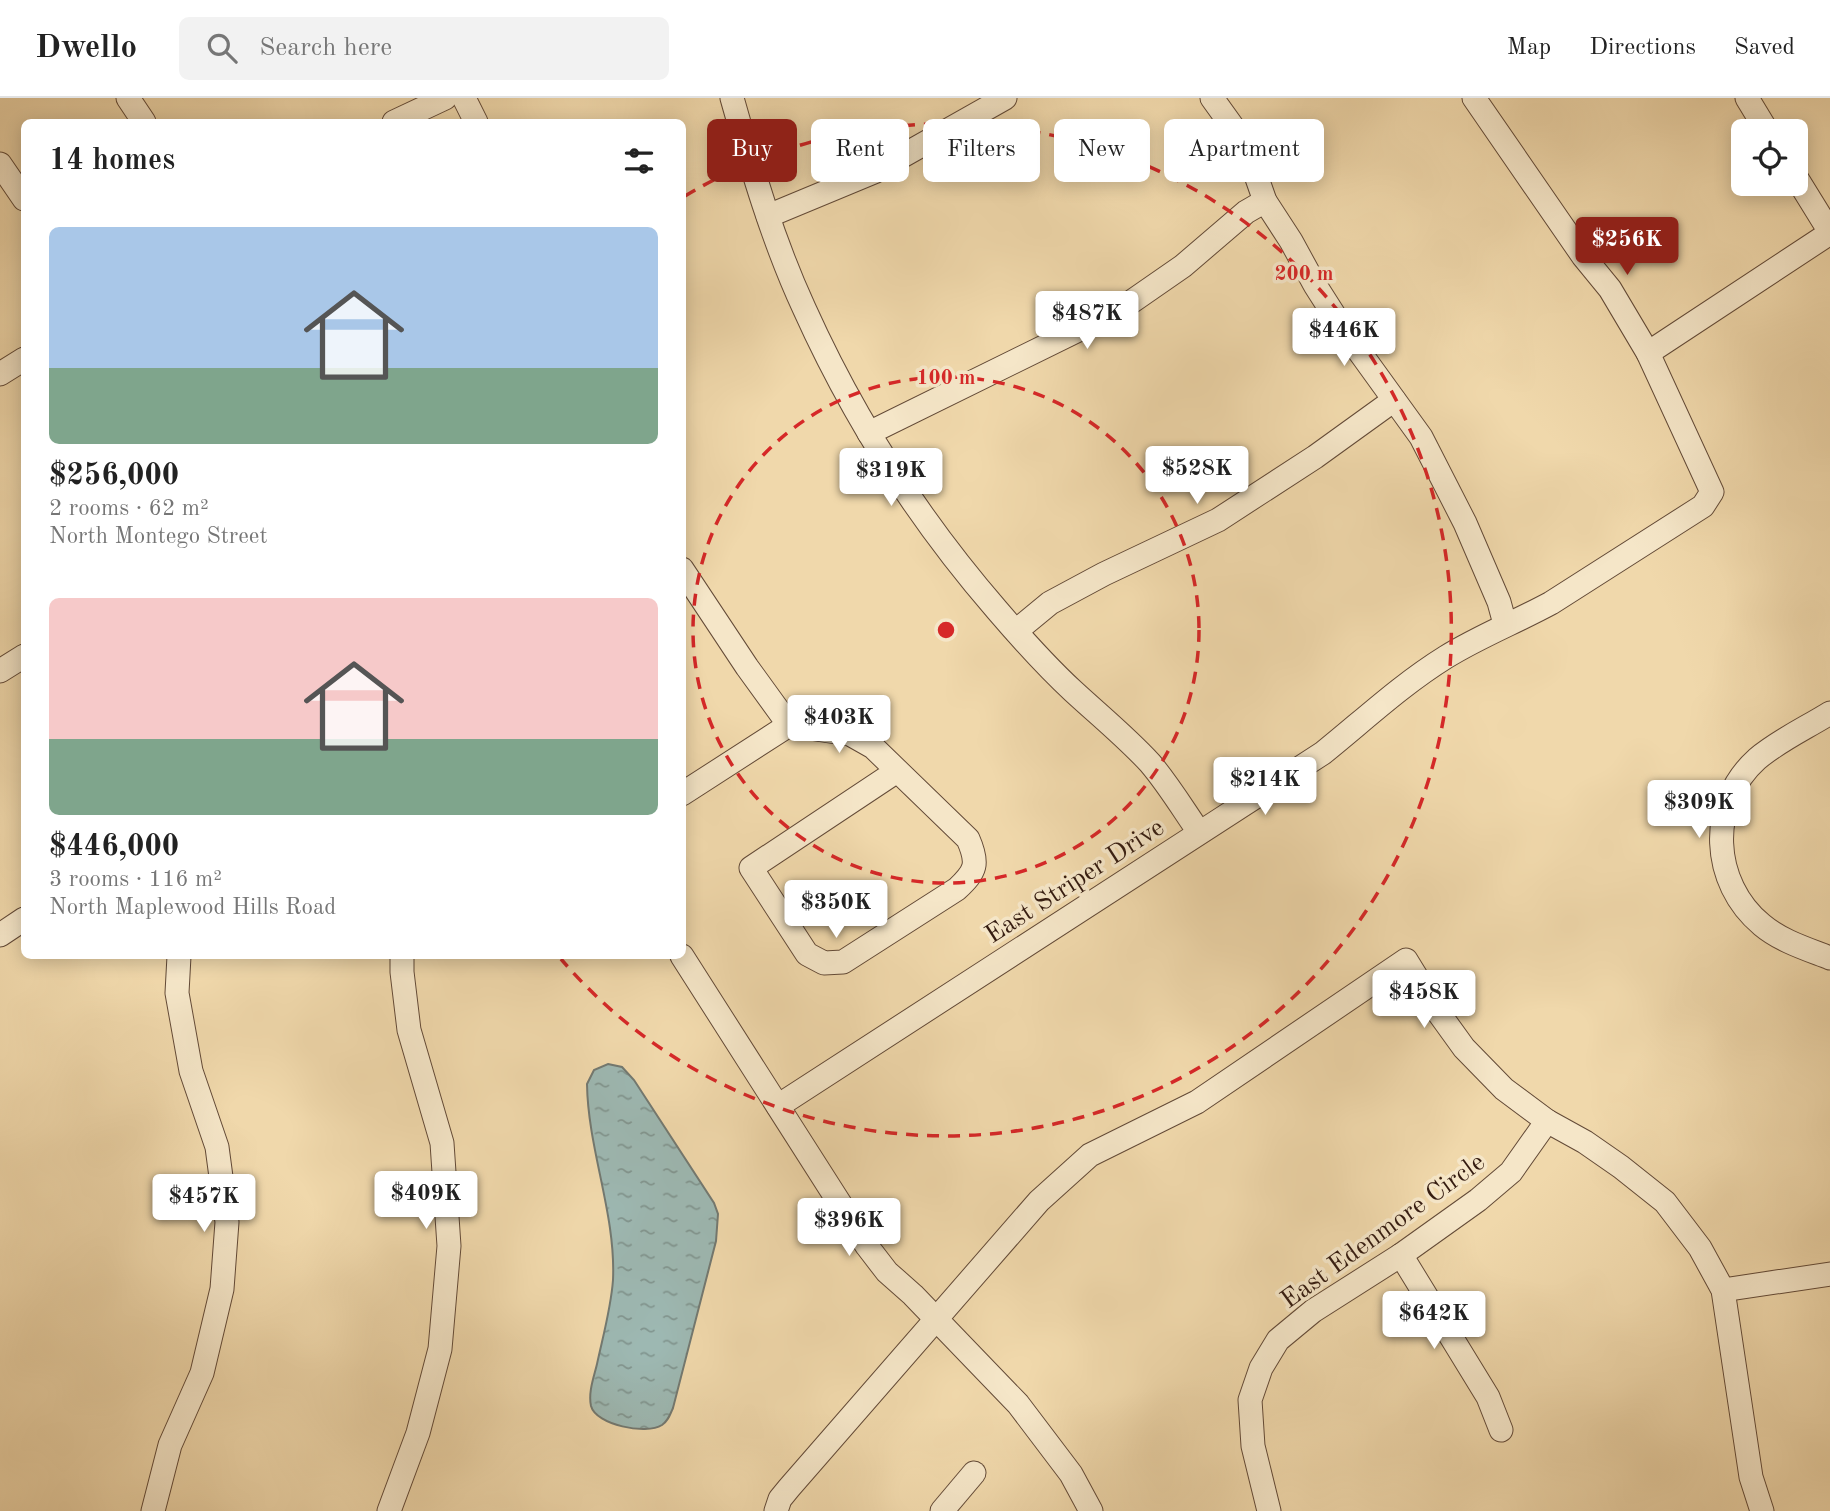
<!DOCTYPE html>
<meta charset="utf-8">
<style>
body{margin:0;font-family:"Old Standard TT",serif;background:#f2f2f2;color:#222;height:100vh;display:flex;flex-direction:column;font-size:26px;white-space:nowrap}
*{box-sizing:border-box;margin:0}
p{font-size:23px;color:#767676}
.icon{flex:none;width:38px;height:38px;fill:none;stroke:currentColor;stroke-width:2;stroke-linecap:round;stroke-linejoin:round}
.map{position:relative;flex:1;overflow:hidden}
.drawer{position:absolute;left:21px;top:21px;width:665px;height:840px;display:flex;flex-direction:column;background:#fff;border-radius:10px;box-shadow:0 4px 18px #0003}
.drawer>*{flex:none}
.hud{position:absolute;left:707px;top:21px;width:665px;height:63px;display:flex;gap:14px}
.tools{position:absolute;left:1731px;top:21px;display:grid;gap:14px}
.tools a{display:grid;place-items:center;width:77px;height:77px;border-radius:10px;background:#fff;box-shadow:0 4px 18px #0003;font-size:35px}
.price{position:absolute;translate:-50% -60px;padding:0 16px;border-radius:7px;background:#fff;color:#222;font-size:23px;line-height:46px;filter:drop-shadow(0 2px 4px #0008)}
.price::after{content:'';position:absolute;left:50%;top:42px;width:21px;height:16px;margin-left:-10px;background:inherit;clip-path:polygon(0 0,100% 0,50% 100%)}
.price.on{background:#8f2418;color:#fff}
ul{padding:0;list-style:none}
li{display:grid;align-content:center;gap:14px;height:371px;padding:0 28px}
li span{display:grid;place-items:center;height:217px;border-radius:10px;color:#555}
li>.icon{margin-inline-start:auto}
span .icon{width:126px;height:126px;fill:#fffc;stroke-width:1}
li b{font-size:30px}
h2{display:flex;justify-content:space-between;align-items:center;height:84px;padding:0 28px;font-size:30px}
.tag{padding:0 24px;border-radius:10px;background:#fff;box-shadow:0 4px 18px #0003;font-size:24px;line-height:63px}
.tag.on{background:#8f2418;color:#fff}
header{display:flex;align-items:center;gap:42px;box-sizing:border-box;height:98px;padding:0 35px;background:#fff;border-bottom:2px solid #e0e0e0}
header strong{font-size:33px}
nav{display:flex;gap:38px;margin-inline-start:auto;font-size:24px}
.search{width:490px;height:63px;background:#f2f2f2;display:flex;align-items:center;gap:18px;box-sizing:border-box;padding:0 24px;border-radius:10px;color:#767676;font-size:26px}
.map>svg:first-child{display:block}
</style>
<header>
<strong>Dwello</strong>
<div class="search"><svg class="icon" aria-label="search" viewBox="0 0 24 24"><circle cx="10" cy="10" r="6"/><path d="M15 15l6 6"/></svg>Search here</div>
<nav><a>Map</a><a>Directions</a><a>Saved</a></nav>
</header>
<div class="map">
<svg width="1830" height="1413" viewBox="0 0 1830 1413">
<defs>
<pattern id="water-ripples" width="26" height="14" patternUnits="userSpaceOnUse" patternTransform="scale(1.75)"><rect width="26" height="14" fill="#9db8b2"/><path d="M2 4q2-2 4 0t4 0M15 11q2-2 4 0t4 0" fill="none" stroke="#81958f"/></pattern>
</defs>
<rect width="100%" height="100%" fill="#f0d8ab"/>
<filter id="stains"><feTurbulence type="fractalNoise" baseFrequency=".00286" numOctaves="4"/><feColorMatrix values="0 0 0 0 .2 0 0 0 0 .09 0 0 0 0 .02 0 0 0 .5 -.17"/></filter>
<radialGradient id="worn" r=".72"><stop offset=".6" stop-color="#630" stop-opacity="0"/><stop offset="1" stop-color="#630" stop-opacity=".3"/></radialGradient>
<path fill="url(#water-ripples)" stroke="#737971" stroke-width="2" d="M608 966 622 969 634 982 714 1105 718 1116 716 1143 673 1310C670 1317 668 1323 662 1327 646 1337 596 1327 591 1308 588 1294 594 1279 597 1266 603 1238 611 1210 613 1182 616 1116 588 1052 587 986L594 972Z"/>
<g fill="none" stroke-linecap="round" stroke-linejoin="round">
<defs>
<g id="minor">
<path d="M128 0 144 24"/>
<path d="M464 0 476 24"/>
<path d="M732 0C752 71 773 143 804 210 853 319 919 422 997 512 1021 540 1046 568 1073 593 1099 617 1126 639 1150 665 1168 686 1183 711 1199 734"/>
<path d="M1212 0 1245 46 1265 103 1291 143 1315 187 1343 231 1421 339 1465 425 1499 504 1505 526"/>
<path d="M1747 0 1767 33"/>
<path d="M394 24 445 0"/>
<path d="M0 66 24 101"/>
<path d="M1796 79 1830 134"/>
<path d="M768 118 874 74 1005 0"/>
<path d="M1648 255 1830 135"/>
<path d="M0 276 24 261"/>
<path d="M869 335 1121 211 1183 168 1246 114 1265 103"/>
<path d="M682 471 747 569 789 627"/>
<path d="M1016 533 1050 505 1104 476 1218 422 1315 359 1394 302"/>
<path d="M0 573 24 558"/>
<path d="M1830 615C1806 630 1778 643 1757 661 1707 706 1711 785 1762 827 1781 843 1807 851 1830 860"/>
<path d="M789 627 850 636 873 649 968 741C979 766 976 773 957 791L843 864 824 865 807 856 751 770 897 673"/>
<path d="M682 696 789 627"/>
<path d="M0 837 24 821"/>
<path d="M682 858 867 1148 887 1174 913 1197 1018 1306 1071 1376 1091 1413"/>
<path d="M778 1008 1323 655C1364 622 1401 587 1446 559 1480 538 1516 524 1551 505L1703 408 1712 394 1648 255 1610 191 1583 158 1474 0"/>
<path d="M1401 1157 1488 1299 1501 1332"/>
<path d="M1723 1192 1830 1176"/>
<path d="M153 1413 170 1347 202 1275 222 1191 227 1124 217 1049 191 973 177 895 179 858"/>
<path d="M389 1413 418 1335 440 1251 449 1148 442 1045 409 932 402 874V858"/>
<path d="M776 1413 780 1401 789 1390 1039 1103 1090 1057 1197 1004 1406 862 1438 914 1464 950 1504 991 1547 1023 1585 1044 1621 1069 1665 1104 1700 1150 1723 1192 1751 1379 1762 1413"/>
<path d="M942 1413 974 1375"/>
<path d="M1269 1413 1253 1348 1250 1302 1261 1270 1278 1242 1313 1213 1401 1157 1478 1102 1511 1074 1547 1023"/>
</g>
</defs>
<use href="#minor" stroke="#634a37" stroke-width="25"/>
<use href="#minor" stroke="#f5e6c8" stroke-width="23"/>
</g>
<g fill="none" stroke="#d62828" stroke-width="3.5" stroke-dasharray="12 9">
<circle cx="946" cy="532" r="253"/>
<path d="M685 98A506 506 0 1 1 561 861"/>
</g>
<g text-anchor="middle" stroke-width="7" stroke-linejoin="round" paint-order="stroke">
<g font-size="26" fill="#341b10" stroke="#f5e6c8">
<text transform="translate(1074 782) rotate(-33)" y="9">East Striper Drive</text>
<text transform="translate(1382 1132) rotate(-36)" y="9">East Edenmore Circle</text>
</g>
</g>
<circle cx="946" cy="532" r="10" fill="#d62828" stroke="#f5e6c8" stroke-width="3.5"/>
<g font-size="21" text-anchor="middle" font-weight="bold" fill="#d62828" stroke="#f5e6c8" stroke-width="7" stroke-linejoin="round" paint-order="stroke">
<text x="1304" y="182">200 m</text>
<text x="946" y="286">100 m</text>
</g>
<rect width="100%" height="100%" filter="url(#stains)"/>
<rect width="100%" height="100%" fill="url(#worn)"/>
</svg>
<div class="tools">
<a><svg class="icon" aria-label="locate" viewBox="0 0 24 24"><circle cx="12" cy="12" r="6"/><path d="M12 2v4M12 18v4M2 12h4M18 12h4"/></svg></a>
</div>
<b class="price on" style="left:1627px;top:179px">$256K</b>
<b class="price" style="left:1087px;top:253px">$487K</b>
<b class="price" style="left:1344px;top:270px">$446K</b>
<b class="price" style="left:1197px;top:408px">$528K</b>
<b class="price" style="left:891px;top:410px">$319K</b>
<b class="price" style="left:839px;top:657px">$403K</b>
<b class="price" style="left:1265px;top:719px">$214K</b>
<b class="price" style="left:1699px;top:742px">$309K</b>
<b class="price" style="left:836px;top:842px">$350K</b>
<b class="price" style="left:1424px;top:932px">$458K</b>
<b class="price" style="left:426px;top:1133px">$409K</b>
<b class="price" style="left:204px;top:1136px">$457K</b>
<b class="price" style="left:849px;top:1160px">$396K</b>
<b class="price" style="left:1434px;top:1253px">$642K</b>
<div class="hud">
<a class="tag on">Buy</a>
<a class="tag">Rent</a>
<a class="tag">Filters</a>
<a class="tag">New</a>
<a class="tag">Apartment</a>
</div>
<section class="drawer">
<h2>14 homes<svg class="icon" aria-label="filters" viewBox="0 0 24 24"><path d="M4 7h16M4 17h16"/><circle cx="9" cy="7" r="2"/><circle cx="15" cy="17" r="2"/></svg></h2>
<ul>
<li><span style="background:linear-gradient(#a9c7e8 65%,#7fa58c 0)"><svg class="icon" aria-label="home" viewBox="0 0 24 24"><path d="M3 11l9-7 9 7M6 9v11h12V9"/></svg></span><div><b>$256,000</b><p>2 rooms · 62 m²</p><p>North Montego Street</p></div></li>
<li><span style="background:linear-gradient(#f6c9c9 65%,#7fa58c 0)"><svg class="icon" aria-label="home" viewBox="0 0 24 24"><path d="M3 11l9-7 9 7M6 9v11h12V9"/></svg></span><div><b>$446,000</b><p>3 rooms · 116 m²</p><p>North Maplewood Hills Road</p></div></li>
</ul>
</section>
</div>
